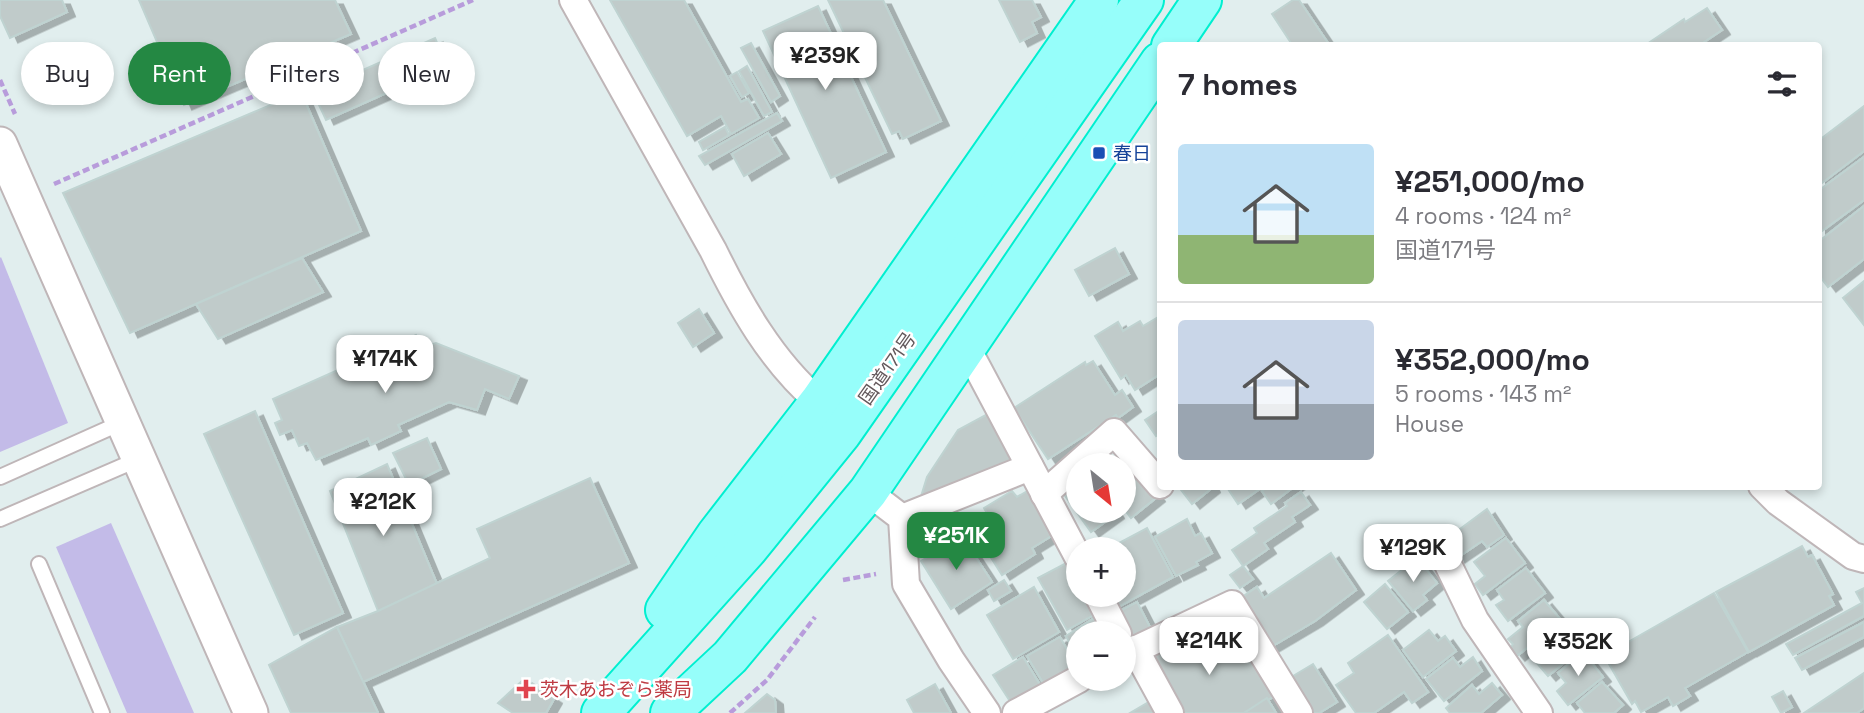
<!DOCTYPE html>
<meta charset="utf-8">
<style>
body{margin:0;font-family:"Space Grotesk","Noto Sans JP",sans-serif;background:#f2f2f3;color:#2b2b33;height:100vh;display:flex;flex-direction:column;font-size:26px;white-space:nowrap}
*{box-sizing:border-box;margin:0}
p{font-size:23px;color:#7c7c81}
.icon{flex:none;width:38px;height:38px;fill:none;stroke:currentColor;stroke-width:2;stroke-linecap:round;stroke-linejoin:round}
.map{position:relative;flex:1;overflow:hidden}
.panel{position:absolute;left:1157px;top:42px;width:665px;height:448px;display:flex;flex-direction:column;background:#fff;border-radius:7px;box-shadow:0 4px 10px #0003}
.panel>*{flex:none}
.banner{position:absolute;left:21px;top:42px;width:665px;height:63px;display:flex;gap:14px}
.needle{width:46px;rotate:150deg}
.tools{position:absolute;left:1066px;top:453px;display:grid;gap:14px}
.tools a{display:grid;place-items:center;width:70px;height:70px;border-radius:50%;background:#fff;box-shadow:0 4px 10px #0003;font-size:35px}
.price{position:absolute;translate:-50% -60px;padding:0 16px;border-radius:14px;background:#fff;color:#222;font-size:23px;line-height:46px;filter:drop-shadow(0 2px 4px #0008)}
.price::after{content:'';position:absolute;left:50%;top:42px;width:21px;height:16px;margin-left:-10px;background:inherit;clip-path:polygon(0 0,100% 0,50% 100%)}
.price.selected{background:#248843;color:#fff}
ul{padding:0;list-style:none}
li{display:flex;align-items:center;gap:21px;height:175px;padding:0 21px}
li+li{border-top:2px solid #e1e1e2}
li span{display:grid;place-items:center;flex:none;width:196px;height:140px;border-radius:7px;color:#555}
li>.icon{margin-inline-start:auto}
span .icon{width:84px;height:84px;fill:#fffc;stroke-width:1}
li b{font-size:30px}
h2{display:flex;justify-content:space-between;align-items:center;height:84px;padding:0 21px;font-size:30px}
.tag{padding:0 24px;border-radius:32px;background:#fff;box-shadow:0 4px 10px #0003;font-size:24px;line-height:63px}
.tag.selected{background:#248843;color:#fff}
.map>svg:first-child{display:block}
</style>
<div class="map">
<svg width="1864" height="713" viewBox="0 0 1864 713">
<defs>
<filter id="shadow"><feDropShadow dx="8" dy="4.5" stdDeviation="0" flood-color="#0004"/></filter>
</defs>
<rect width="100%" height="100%" fill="#e1eeee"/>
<g fill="#c3bbe8">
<path d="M1 257 68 423 0 452V258Z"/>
<path d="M111 523 194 713H127L56 547Z"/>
</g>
<g fill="#c0cbca" stroke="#bfd3d1" stroke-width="2" filter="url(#shadow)">
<path d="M0 0H62L67 12 10 38 0 16Z"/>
<path d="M139 0H335L351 34 184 105Z"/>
<path d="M610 0H684L741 102 748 99 759 118 731 134 721 116 687 136Z"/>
<path d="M828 0H883L941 121 903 139 899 131 892 134Z"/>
<path d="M999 0H1032L1041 17 1032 22 1037 33 1020 42Z"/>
<path d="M1293 0H1299L1330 46H1293L1272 14Z"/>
<path d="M818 6 886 152 831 178 763 31Z"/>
<path d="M1707 8 1722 30 1698 46H1644L1684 19 1685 22Z"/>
<path d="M435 38 447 66 326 120 313 92Z"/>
<path d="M751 43 780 96 771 102 741 48Z"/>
<path d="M747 66 772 112 764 116 739 71Z"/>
<path d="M737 72 749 93 742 97 730 76Z"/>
<path d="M301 92 361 231 130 333 63 193Z"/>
<path d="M1864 106V151L1818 186V141Z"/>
<path d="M777 113 782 121 705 165 699 156Z"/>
<path d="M725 127 729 135 703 150 699 142Z"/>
<path d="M768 133 781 154 744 176 732 154Z"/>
<path d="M1864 157V200L1818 234V191Z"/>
<path d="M1864 206V259L1828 287 1818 274V242Z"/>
<path d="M1115 248 1129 274 1089 296 1075 270Z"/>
<path d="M302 258 323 292 218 339 196 304Z"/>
<path d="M1864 281V325L1843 298Z"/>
<path d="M699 309 714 333 693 347 678 323Z"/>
<path d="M1160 316V374L1135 390 1126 375 1121 379 1095 336 1118 322 1123 331 1140 321 1143 326Z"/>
<path d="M416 335 423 347 436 343 519 376 509 399 485 389 477 410 449 402 398 425 401 431 371 445 368 438 316 460 307 443 299 446 292 430 280 435 275 423 282 420 273 399Z"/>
<path d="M1093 361 1115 395 1122 390 1133 407 1118 418 1116 415 1048 459 1014 408 1085 362 1086 365Z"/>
<path d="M1160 410V433L1156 436 1145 420Z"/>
<path d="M255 411 343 613 294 635 204 434Z"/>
<path d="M993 411 1019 459 919 503 927 477 958 430Z"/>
<path d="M427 438 441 469 409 485 393 453Z"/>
<path d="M1122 453 1157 497 1131 518 1124 509V466H1106Z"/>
<path d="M387 464 437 584 378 611 330 491Z"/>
<path d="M590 478 629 563 363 682 337 627 378 611 490 558 477 529Z"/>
<path d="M1078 482V511H1114L1116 514 1091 532 1063 493Z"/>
<path d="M1178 486H1211L1212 488 1192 504Z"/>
<path d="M1226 486H1264L1238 504Z"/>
<path d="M1269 486H1295L1271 504 1262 491Z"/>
<path d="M1029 490 1043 513 1040 514 1053 535 1032 548 1035 554 1002 575 978 537 995 527 984 508 1012 491 1017 497Z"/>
<path d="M1301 492 1310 505 1292 517 1295 522 1264 543 1268 549 1243 566 1232 550 1257 533 1254 528 1287 506 1285 503Z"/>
<path d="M1487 509 1504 535 1487 547 1482 541 1457 558 1449 537Z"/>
<path d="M1187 519 1195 536 1201 533 1212 553 1196 562 1198 565 1176 576 1155 537Z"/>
<path d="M1147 528 1173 577 1113 610 1105 595H1124V550H1106Z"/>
<path d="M962 536 992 582 951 609 921 561Z"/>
<path d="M1506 538 1525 563 1483 595 1475 584 1485 576 1474 562Z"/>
<path d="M1802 546 1808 557 1812 555 1833 594 1829 596 1834 605 1749 652 1716 592Z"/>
<path d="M1331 553 1356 590 1315 621 1271 647 1239 599 1257 587 1264 598Z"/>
<path d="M1417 558 1437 583 1423 595 1427 600 1413 611 1388 581Z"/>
<path d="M1070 561 1078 575V595H1089L1099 612 1067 630 1038 578Z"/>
<path d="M1243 566 1253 579 1240 588 1230 575Z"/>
<path d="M1526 568 1545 593 1508 621 1496 605 1504 600 1497 590Z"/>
<path d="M1004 580 1011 591 994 601 988 590Z"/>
<path d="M1385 584 1408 612 1387 629 1364 602Z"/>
<path d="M1034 587 1059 632 1013 659 987 615Z"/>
<path d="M1864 588V616L1793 655 1786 644 1862 603 1856 592Z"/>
<path d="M1714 593 1748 652 1685 688 1690 696 1673 706 1668 697 1641 712 1635 701 1632 704 1609 664 1612 662 1607 654Z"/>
<path d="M1544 600 1561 620 1517 656 1510 648 1513 644 1508 639 1523 627 1518 621Z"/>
<path d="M1137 602 1151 629 1130 640 1116 613Z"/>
<path d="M1096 617 1106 634H1078V657L1066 636Z"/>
<path d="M1864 622V637L1802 670 1795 658Z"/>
<path d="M1563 624 1582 648 1548 676 1536 662 1543 656 1535 647Z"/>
<path d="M337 627 378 713H291L269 665Z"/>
<path d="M1429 630 1438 641 1445 636 1456 651 1423 677 1403 650Z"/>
<path d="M1180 632 1194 657 1238 633 1273 697 1244 713H1177L1143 653Z"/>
<path d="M1388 635 1428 692 1412 703 1404 692 1374 713H1356L1336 685 1354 673 1348 663Z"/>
<path d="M1060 637 1078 669 1048 691 1027 656Z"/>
<path d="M1583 652 1603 677 1568 705 1557 691 1566 683 1558 673Z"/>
<path d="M1023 657 1042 688 1013 706 993 675Z"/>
<path d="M1473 657 1482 671 1444 701 1426 679 1453 658 1460 667Z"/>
<path d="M1313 664 1337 702 1319 713H1309L1288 679Z"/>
<path d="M1864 673V708L1857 713H1804Z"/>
<path d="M524 679 554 699 546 713H513L498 703Z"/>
<path d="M1602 682 1623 705 1614 713H1585L1577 703Z"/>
<path d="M1492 683 1502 695 1481 713H1450L1446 708 1472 685 1479 694Z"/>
<path d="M935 684 951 713H914L907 700Z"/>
<path d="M1783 691 1792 707 1781 713 1772 697Z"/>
<path d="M767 694 775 700 776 713H745Z"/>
<path d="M1267 698 1276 713H1244Z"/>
<path d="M1152 700 1160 713H1130Z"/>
</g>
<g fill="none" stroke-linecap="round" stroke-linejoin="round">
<defs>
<g id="service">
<path d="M0 477 123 422"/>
<path d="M0 519 139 459"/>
<path d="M39 564 102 713"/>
</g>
<g id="minor">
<path d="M573 0 713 250C740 305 771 361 819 402"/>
<path d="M967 348 1078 557"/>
<path d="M1762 486 1778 502 1853 556 1864 559"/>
<path d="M868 492 902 518 906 584 951 660 987 713"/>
<path d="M1044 494 1114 432 1160 485"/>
<path d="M902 518 1030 467"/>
<path d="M1443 554 1475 620 1539 713"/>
<path d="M1098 595 1118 634"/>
<path d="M1135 649 1170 713"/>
<path d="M1124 655 1232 604 1299 713"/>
<path d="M1016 713 1079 679"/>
</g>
<path id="tertiary" d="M0 144 251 713"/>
<g id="trunk">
<path d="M1171 46 1202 0"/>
<path d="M665 610 716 535 819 402 1099 0"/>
<path d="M601 713 748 549 842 433 1144 0"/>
<path d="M670 713 730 657 868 492 1160 62"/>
</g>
</defs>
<use href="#service" stroke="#bfb6b8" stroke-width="18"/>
<use href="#minor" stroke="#bfb6b8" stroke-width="30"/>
<use href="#tertiary" stroke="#bfb6b8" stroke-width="37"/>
<use href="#trunk" stroke="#00efd0" stroke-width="42"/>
<g stroke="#b89cdb" stroke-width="4.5" stroke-dasharray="7 3.5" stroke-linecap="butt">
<path d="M0 80 15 114"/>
<path d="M54 184 473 0"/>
<path d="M843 580 876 574"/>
<path d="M730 713 767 680 815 617"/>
</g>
<use href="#service" stroke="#fff" stroke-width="14"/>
<use href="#minor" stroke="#fff" stroke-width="26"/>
<use href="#tertiary" stroke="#fff" stroke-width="33"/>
<use href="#trunk" stroke="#96fefa" stroke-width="38"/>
</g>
<rect fill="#1a4fb4" stroke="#fff" stroke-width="2.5" x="1092" y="146" width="14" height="14" rx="3.5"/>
<path fill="#e0444e" stroke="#fff" stroke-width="2.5" d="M522.5 678.5h7v7h7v7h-7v7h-7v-7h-7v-7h7z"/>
<g text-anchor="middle" stroke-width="5" stroke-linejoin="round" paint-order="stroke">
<g font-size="19" fill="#164399" stroke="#fff" text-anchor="start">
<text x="1113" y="160">春日</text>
</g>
<g font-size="19" fill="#63595c" stroke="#fff">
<text transform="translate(887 368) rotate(-55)" y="7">国道171号</text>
</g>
<g font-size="19" fill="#be3a42" stroke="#fff" text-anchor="start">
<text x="540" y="696">茨木あおぞら薬局</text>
</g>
</g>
</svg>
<div class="tools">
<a><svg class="needle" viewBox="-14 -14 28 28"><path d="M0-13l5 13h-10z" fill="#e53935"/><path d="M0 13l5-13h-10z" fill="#7c7c81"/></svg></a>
<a>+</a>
<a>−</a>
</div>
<b class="price" style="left:825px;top:92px">¥239K</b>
<b class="price" style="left:385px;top:395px">¥174K</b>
<b class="price" style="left:383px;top:538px">¥212K</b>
<b class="price selected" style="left:956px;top:572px">¥251K</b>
<b class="price" style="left:1413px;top:584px">¥129K</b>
<b class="price" style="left:1209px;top:677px">¥214K</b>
<b class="price" style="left:1578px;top:678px">¥352K</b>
<div class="banner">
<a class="tag">Buy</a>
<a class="tag selected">Rent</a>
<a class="tag">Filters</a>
<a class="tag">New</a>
</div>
<section class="panel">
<h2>7 homes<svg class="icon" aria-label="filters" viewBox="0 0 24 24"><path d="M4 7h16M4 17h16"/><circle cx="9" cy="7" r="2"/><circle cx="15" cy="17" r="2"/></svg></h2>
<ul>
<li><span style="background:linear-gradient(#bfe0f5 65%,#8fb573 0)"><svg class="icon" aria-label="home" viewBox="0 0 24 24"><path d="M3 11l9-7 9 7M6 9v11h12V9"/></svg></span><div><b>¥251,000/mo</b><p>4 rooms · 124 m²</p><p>国道171号</p></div></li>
<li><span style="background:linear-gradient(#c9d6e8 60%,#9aa5b1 0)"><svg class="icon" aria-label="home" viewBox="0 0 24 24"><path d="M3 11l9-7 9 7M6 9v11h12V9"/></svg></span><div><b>¥352,000/mo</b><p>5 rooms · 143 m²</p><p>House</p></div></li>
</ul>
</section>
</div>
